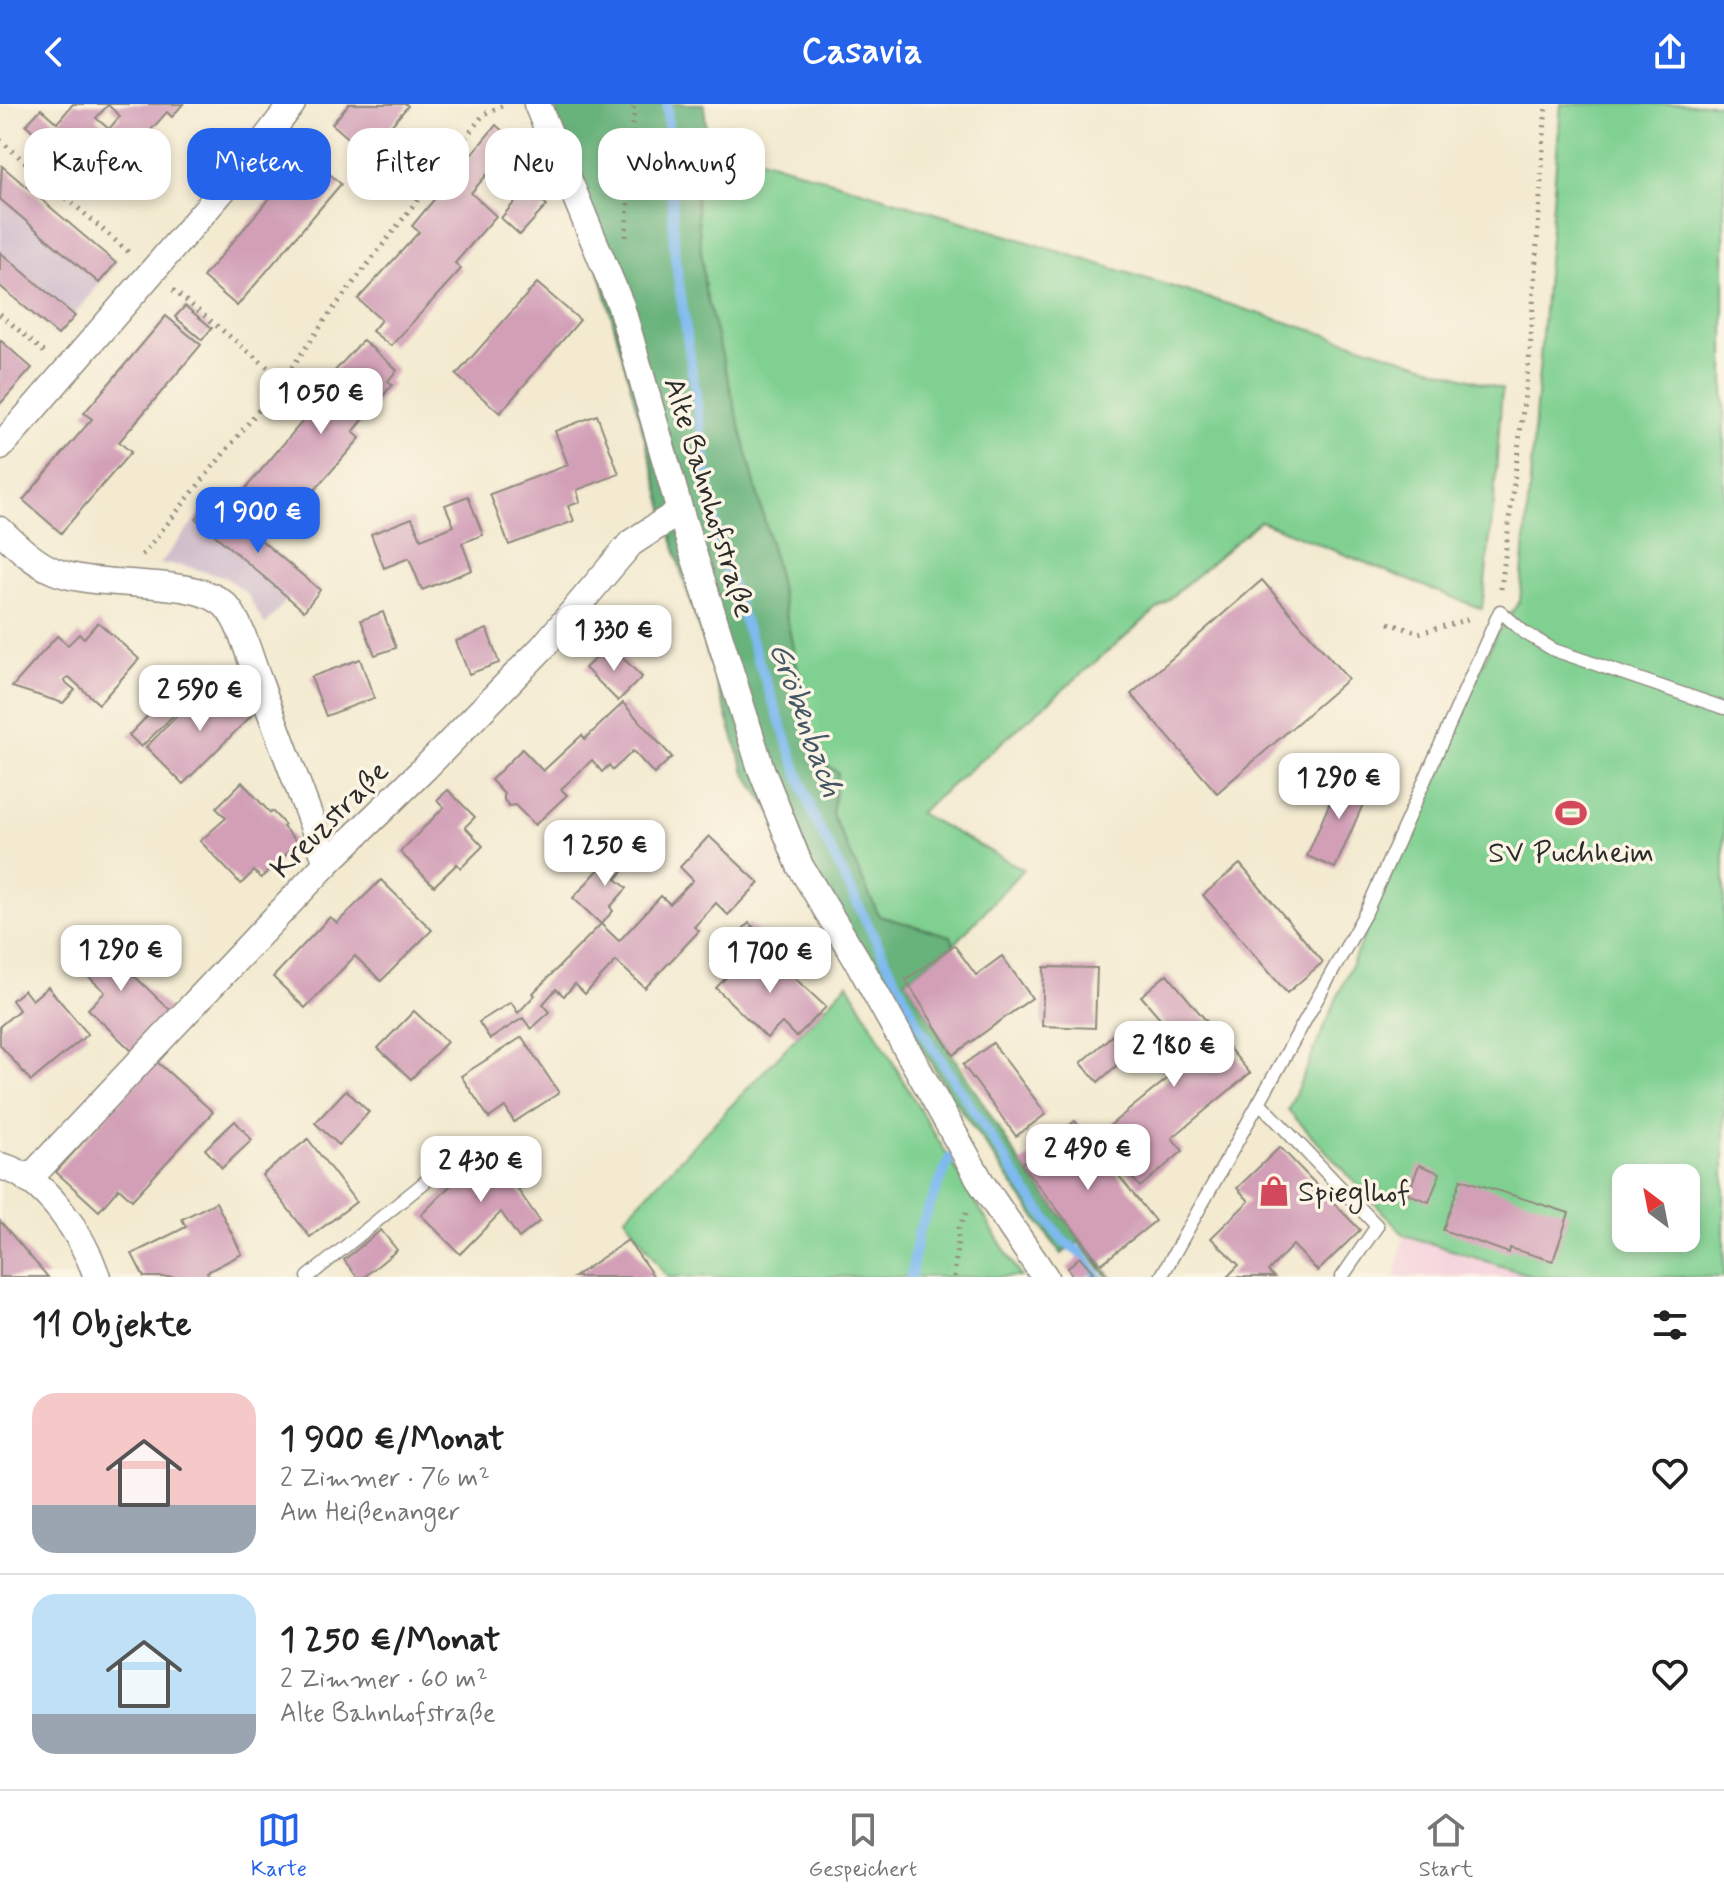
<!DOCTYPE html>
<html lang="de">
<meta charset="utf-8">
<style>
body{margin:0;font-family:Mynerve,sans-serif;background:#f2f2f2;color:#222;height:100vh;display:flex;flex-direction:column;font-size:30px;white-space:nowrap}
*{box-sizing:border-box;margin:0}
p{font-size:26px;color:#767676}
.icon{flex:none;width:44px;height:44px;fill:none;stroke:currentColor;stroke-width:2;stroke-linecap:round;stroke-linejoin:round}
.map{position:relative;height:1173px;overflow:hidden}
.sheet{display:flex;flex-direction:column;background:#fff;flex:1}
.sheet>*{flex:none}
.guide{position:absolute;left:24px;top:24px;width:800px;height:72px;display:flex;gap:16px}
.needle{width:52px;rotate:328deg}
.controls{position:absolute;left:1612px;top:1060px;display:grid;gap:16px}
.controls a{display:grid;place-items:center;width:88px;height:88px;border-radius:16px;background:#fff;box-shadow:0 4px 12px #0003;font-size:40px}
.price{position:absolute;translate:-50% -68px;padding:0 18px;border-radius:16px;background:#fff;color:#222;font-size:26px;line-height:52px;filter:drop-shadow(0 2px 4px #0008)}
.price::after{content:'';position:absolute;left:50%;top:48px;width:24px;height:18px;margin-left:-12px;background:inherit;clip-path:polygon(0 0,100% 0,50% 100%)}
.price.selected{background:#2563eb;color:#fff}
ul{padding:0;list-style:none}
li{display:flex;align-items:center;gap:24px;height:200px;padding:0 32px}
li+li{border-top:2px solid #e0e0e0}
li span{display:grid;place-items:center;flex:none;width:224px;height:160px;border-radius:24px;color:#555}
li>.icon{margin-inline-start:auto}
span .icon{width:96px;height:96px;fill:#fffc;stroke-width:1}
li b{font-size:34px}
h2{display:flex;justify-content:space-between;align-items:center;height:96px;padding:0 32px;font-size:34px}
.chip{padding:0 28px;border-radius:24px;background:#fff;box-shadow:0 4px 12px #0003;font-size:28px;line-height:72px}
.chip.selected{background:#2563eb;color:#fff}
header{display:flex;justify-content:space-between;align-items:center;height:104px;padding:0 32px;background:#2563eb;color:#fff;font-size:36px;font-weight:800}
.tabs{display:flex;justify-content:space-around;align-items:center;height:112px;border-top:2px solid #e0e0e0;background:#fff;font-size:22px;color:#767676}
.tabs a{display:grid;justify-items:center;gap:4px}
.tabs .selected{color:#2563eb}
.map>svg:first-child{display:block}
</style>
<header><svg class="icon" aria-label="back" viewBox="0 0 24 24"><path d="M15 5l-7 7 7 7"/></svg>Casavia<svg class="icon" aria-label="share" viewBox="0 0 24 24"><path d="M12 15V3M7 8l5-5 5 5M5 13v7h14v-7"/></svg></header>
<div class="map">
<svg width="1724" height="1173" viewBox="0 0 1724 1173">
<rect width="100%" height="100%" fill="#fcf5e5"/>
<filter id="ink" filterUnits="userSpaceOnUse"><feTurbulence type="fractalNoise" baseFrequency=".0125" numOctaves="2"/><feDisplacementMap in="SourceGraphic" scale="16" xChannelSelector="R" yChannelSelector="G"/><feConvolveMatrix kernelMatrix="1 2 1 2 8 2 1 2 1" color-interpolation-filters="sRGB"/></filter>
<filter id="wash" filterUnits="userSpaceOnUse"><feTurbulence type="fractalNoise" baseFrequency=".006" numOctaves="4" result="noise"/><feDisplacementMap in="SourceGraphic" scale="32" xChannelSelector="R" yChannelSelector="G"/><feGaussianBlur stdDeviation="1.8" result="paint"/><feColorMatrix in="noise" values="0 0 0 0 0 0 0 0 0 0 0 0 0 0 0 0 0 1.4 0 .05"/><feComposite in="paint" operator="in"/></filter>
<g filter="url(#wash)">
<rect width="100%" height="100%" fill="#f3ead0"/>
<path fill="#f4cfdc" d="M1404 1131 1536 1173H1395Z"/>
<g fill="#d0bdcc">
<path d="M2 62 116 159 58 231 0 182Z"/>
<path d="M212 395 306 474 265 521 247 490 226 474 186 462 160 460Z"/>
</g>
<g fill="#7fd091" stroke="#557e5e" stroke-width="2" fill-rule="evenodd">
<path d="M1561 0H1724V1173H1536L1404 1131 1288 1006 1495 532 1520 497ZM1626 1074H1686V1134H1626Z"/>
<path d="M690 33 1502 285 1494 397 1482 505 1260 417 919 709 1023 765 954 841 951 832 879 812 832 710 838 668 817 657 774 454 705 186Z"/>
<path d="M848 879 917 1001 1021 1173H667L625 1113Z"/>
</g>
<path fill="#67b27b" stroke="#496e53" stroke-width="2" d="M554 0H704L708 39 690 33 705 186 774 454 817 657 838 668 832 710 879 812 951 832 954 841 906 876 1021 1060 1111 1173H1108L1079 1138 1061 1150 949 989 863 846 745 669 682 471Z"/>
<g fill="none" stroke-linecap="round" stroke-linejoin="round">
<g stroke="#7eb9ef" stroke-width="10">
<path d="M667 0 675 153 719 446 814 713 920 924 1026 1087 1064 1138 1078 1147 1098 1173"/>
<path d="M911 1173 918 1129 950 1054"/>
</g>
</g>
<g id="blocks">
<g fill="#d29fb7" fill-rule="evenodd">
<path d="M73 0H183L172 13 167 8 133 46 129 42 95 81 26 21 41 5 57 19ZM108 1 120 12 109 25 96 14Z"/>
<path d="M349 0H406L408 2 367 50 332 20Z"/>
<path d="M496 21 515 38 471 89 496 112 455 159 461 165 391 242 372 227 381 216 358 195 419 128 412 122Z"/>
<path d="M307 50 341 80 237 202 203 173Z"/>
<path d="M2 62 116 159 99 179 0 95Z"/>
<path d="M527 84 547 101 520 131 501 114Z"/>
<path d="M0 148 75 212 58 231 0 182Z"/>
<path d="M537 179 580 216 500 309 456 271Z"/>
<path d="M185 202 212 224 202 236 175 213Z"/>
<path d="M166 212 201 241 119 338 131 348 61 429 23 396 92 315 84 309Z"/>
<path d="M0 236 32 264 0 300Z"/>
<path d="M363 236 397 266 388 277 392 281 353 328 360 334 281 425 240 391 319 298 312 292Z"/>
<path d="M597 311 619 370 577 386 580 398 568 402 574 417 509 441 490 390 568 361 555 327Z"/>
<path d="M468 392 483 431 462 439 472 466 422 486 409 454 384 464 371 430 412 414 421 435 454 422 445 401Z"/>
<path d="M212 395 320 486 304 507 196 415Z"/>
<path d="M1262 476 1348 575 1217 689 1131 590Z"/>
<path d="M383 508 396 544 375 551 361 516Z"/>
<path d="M98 518 139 555 99 600 69 573 64 577 75 586 63 599 12 583 57 532 68 541 79 530 84 534Z"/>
<path d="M487 525 499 559 469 570 456 537Z"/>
<path d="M610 541 642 573 618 597 585 564Z"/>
<path d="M360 555 374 594 326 612 311 573Z"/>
<path d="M233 579 246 589 253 610 183 680 146 643 194 595 205 607Z"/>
<path d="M162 597 175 610 141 643 129 631Z"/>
<path d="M623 599 672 653 654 670 633 647 613 666 609 661 602 668 592 656 561 685 567 691 535 721 515 701 509 702 504 696V690L491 676 522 645 543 667 582 631 585 635Z"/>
<path d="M1342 670 1371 682 1335 764 1307 752Z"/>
<path d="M242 678 270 709 272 707 285 721 283 723 298 739 261 774 254 767 241 780 200 737 226 714 216 704Z"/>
<path d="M448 686 475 713 465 723 483 742 461 764 457 760 434 782 400 748 444 703 437 696Z"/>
<path d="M709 732 759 779 728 811 716 799 694 823 699 827 645 884 616 857 585 890 575 880 564 892 556 885 543 900 550 908 531 925 523 914 490 935 479 918 511 898 518 909 535 891 533 889 601 820 619 837 661 792 670 800 693 776 680 763Z"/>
<path d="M632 741 640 748 616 775 627 784 610 803 613 807 601 820 573 794 600 764 606 770Z"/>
<path d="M1240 760 1323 858 1287 889 1203 791Z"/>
<path d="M381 776 432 826 381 877 355 852 305 904 273 873 330 813 337 819Z"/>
<path d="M749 819 763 832 734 862 720 848Z"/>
<path d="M108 826 138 854 127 865 171 907 133 948 88 905 105 888 75 860Z"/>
<path d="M758 840 826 903 796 933 782 919 767 934 716 884Z"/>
<path d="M954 841 976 871 1002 852 1032 894 953 951 906 876Z"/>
<path d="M1044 863 1097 864 1095 924 1042 922Z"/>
<path d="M1167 870 1250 969 1172 1034 1183 1047 1140 1083 1097 1032 1194 953 1141 892Z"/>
<path d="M48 883 88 930 31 977 0 941V922L19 906 12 896 24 886 32 896Z"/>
<path d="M414 907 447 938 411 975 378 944Z"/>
<path d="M1117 927 1134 946 1098 978 1081 959Z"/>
<path d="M522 933 559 989 514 1018 505 1003 489 1014 461 972Z"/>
<path d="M993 939 1046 1010 1016 1032 963 961Z"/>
<path d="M156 957 213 1008 132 1096 119 1084 99 1107 56 1068Z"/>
<path d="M346 986 369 1008 339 1041 315 1019Z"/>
<path d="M235 1017 252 1036 222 1064 205 1045Z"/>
<path d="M1075 1017 1155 1117 1101 1160 1021 1060Z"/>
<path d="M308 1035 356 1098 310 1133 262 1071Z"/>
<path d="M1280 1043 1360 1126 1318 1167 1293 1141 1268 1167 1274 1173H1227L1239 1161 1211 1134 1249 1097 1237 1084Z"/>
<path d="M502 1047 526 1080 518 1086 540 1117 519 1134 501 1108 460 1150 421 1111 467 1065 475 1073Z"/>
<path d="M1419 1061 1440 1069 1429 1098 1408 1090Z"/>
<path d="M1461 1075 1569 1109 1553 1157 1510 1144 1509 1149 1443 1126Z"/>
<path d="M216 1098 242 1150 207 1168 209 1172 206 1173H144L132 1150 186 1123 182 1115Z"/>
<path d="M0 1117 48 1173H0Z"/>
<path d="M381 1126 397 1146 364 1173H357L344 1156Z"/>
<path d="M628 1136 654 1173H574Z"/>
<path d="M1080 1153 1093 1168 1086 1173H1074L1067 1164Z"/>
</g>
</g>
</g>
<g filter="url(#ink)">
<use href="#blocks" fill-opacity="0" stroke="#8f8a7e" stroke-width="2"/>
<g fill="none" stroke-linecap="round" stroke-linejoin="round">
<defs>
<g id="lane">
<path d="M1259 998 1377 1122 1342 1173"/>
<path d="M308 1173 431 1073"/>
<path d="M1161 1173 1367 806 1500 507 1525 529 1554 546 1724 604"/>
</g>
<g id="street">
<path d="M537 0 621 202 680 407 761 665 800 762 857 856 982 1080 1045 1173"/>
<path d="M0 343 254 50 292 0"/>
<path d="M0 426C16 441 33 458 54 467 99 486 195 471 226 502 241 518 250 555 258 575 281 636 304 697 327 759"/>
<path d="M0 1062C45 1072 83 1132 97 1173"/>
<path d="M28 1076 327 759 425 664 543 543 631 439 680 407"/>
</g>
</defs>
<use href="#lane" stroke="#8f8a7e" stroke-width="15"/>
<use href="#street" stroke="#8f8a7e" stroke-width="29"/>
<g stroke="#8f8a7e" stroke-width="5" stroke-dasharray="2 6" stroke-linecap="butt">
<path d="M0 36 132 151"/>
<path d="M626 133 634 0"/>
<path d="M173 186 283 276"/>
<path d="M0 210 44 248"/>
<path d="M142 451 283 276 330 209 484 10 506 0"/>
<path d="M1501 485 1530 248 1546 0"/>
<path d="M1389 519 1419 529 1473 514"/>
<path d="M954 1173 959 1124 967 1108"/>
</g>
<use href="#lane" stroke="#fff" stroke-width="12"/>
<use href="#street" stroke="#fff" stroke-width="26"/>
</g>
</g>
<defs>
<symbol id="stadium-bare" viewBox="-9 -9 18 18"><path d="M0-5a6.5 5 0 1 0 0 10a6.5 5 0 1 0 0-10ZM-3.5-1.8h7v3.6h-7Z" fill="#d1495b" stroke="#fcf5e5" stroke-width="2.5" paint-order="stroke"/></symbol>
<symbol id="shop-bare" viewBox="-9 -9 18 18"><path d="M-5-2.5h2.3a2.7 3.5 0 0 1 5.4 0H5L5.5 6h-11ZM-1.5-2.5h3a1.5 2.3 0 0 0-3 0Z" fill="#d1495b" stroke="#fcf5e5" stroke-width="2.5" paint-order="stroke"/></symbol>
</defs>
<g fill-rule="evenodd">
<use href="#stadium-bare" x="1549" y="687" width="44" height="44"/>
<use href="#shop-bare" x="1252" y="1065" width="44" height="44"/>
</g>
<g text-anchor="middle" stroke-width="7" stroke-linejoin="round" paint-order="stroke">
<g font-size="30" fill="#2b2b2b" stroke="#fcf5e5">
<text transform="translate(710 393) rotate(73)" y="10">Alte Bahnhofstraße</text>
<text transform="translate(329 715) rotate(-45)" y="10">Kreuzstraße</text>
</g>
<g font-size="30" fill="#2b2b2b" stroke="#fcf5e5">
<text x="1571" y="758">SV Puchheim</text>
<text x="1298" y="1097" text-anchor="start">Spieglhof</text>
</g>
<g font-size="32" font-style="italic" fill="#445666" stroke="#fcf5e5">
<text transform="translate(807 615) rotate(70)" y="11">Gröbenbach</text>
</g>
</g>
</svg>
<div class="controls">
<a><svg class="needle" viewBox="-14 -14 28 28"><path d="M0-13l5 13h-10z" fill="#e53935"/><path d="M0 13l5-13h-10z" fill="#767676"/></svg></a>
</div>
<b class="price" style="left:321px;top:332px">1 050 €</b>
<b class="price selected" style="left:258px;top:451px">1 900 €</b>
<b class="price" style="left:614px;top:569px">1 330 €</b>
<b class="price" style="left:200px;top:629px">2 590 €</b>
<b class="price" style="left:1339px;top:717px">1 290 €</b>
<b class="price" style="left:605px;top:784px">1 250 €</b>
<b class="price" style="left:121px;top:889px">1 290 €</b>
<b class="price" style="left:770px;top:891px">1 700 €</b>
<b class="price" style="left:1174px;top:985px">2 180 €</b>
<b class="price" style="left:1088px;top:1088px">2 490 €</b>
<b class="price" style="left:481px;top:1100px">2 430 €</b>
<div class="guide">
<a class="chip">Kaufen</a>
<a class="chip selected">Mieten</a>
<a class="chip">Filter</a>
<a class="chip">Neu</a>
<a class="chip">Wohnung</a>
</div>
</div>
<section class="sheet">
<h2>11 Objekte<svg class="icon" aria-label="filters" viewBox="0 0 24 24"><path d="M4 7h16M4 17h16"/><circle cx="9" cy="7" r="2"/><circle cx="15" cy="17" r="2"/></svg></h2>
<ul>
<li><span style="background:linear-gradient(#f6c9c9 70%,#9aa5b1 0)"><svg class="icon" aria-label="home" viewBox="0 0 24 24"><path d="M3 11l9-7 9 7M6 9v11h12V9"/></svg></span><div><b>1 900 €/Monat</b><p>2 Zimmer · 76 m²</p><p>Am Heißenanger</p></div><svg class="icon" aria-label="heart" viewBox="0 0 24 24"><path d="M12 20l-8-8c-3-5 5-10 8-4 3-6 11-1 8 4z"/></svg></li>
<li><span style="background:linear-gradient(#bfe0f5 75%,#9aa5b1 0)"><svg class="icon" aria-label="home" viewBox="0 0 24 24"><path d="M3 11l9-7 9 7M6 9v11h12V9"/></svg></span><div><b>1 250 €/Monat</b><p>2 Zimmer · 60 m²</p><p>Alte Bahnhofstraße</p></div><svg class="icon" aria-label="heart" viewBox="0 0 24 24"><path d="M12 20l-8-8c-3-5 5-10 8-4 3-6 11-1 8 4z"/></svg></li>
</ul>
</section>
<nav class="tabs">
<a class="selected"><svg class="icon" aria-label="map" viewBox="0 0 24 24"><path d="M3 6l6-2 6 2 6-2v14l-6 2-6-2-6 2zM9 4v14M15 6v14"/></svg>Karte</a>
<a><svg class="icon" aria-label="saved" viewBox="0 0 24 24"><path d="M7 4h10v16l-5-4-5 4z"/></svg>Gespeichert</a>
<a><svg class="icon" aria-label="home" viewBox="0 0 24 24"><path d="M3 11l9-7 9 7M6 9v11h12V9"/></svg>Start</a>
</nav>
